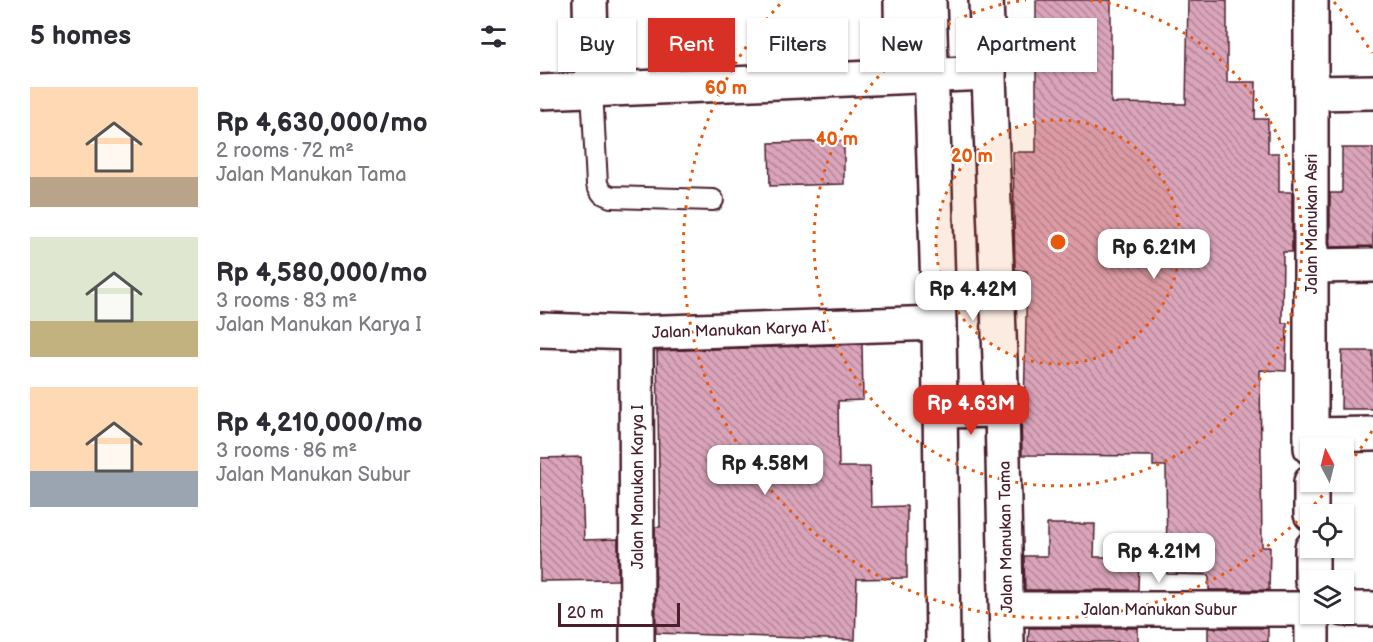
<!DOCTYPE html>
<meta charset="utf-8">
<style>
body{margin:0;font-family:"Balsamiq Sans",sans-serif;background:#f7f7f7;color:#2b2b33;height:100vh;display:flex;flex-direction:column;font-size:22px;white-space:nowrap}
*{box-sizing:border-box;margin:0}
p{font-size:20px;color:#7c7c81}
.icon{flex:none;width:33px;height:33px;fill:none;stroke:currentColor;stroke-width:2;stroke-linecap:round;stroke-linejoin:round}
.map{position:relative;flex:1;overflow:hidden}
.side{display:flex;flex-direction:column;background:#fff;width:540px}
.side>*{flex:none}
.hud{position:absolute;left:18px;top:18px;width:570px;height:54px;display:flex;gap:12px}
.needle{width:39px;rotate:353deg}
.controls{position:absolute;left:760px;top:438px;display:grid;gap:12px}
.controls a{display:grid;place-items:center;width:54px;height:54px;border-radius:0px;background:#fff;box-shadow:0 2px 4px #0004;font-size:30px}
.scale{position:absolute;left:18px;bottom:15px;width:122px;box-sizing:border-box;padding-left:6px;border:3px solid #4a1f2b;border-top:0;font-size:16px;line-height:21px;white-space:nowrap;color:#4a1f2b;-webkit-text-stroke:4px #fff;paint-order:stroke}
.price{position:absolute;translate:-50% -51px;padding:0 14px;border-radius:12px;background:#fff;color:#222;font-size:20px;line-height:39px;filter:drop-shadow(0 2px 3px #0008)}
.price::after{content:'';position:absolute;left:50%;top:36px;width:18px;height:14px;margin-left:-9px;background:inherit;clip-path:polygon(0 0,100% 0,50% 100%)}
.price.on{background:#d93025;color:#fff}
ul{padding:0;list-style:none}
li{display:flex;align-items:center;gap:18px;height:150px;padding:0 30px}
li span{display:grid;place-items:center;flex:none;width:168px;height:120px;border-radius:0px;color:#555}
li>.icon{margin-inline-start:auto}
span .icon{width:72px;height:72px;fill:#fffc;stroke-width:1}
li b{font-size:26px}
h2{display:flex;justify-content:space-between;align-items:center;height:72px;padding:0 30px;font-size:26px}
.tag{padding:0 21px;border-radius:0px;background:#fff;box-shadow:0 2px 4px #0004;font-size:21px;line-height:54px}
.tag.on{background:#d93025;color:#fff}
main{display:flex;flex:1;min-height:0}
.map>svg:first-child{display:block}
</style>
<main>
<section class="side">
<h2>5 homes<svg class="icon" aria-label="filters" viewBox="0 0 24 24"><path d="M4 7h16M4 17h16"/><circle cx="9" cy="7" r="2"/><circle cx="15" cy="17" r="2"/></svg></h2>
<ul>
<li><span style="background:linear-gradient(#ffd9b3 75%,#b9a48a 0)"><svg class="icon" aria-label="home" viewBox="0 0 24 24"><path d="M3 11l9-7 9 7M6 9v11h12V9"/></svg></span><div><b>Rp 4,630,000/mo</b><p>2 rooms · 72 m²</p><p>Jalan Manukan Tama</p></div></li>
<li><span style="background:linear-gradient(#dfe7d0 70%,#c2b280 0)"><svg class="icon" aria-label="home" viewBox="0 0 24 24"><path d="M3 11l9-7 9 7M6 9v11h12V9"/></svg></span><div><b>Rp 4,580,000/mo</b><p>3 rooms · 83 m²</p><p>Jalan Manukan Karya I</p></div></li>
<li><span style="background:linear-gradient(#ffd9b3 70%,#9aa5b1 0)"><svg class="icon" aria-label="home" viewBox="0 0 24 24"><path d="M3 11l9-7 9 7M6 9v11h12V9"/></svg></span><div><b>Rp 4,210,000/mo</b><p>3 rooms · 86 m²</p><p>Jalan Manukan Subur</p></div></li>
</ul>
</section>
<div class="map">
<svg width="833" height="642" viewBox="0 0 833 642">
<defs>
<pattern id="building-back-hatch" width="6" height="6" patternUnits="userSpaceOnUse" patternTransform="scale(1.5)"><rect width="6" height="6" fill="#daa4ba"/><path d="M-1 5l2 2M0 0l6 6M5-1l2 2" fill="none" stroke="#b38597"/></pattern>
</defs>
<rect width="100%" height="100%" fill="#fff"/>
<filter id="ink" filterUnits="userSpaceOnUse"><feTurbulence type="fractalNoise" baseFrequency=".0167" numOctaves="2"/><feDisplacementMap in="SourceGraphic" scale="12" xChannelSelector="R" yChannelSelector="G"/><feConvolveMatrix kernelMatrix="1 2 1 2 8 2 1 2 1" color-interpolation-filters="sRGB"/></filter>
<g filter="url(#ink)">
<g fill="url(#building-back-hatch)" stroke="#4a1f2b" stroke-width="1.5">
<path d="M496 0H571V103L646 104 648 0H687V82H716L715 119H728V153H739V192H752V252H743L742 323H747L746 371 720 370 722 547H730L729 590H669V575L627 574 626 466H613V456L482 455 481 412H484L487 271 475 270 473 152H496Z"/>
<path d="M304 141V184L230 186 229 143Z"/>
<path d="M802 148H833V246L790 247V193H802Z"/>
<path d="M322 344 323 400 298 401 299 467H330L331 507 367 506V578L317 579 315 640 116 633 115 527H120L117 351Z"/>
<path d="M802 351H833V409H801Z"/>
<path d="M41 457 44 540 78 539V580L0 581V458Z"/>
<path d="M507 524H555L554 557H599L598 590H485L484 556H507Z"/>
<path d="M489 628H598V642H488Z"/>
<rect x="668" y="628" width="60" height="14"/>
</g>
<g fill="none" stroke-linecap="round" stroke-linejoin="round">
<defs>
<path id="lane" d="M52 90 57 184 62 193 71 197 173 200"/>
<g id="street">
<path d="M50 0 52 90"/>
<path d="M361 0 362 75"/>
<path d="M771 0V448"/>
<path d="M0 92 449 73"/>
<path d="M771 93 833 92"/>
<path d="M772 266 833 265"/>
<path d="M0 330 96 333 399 323"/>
<path d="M96 333 97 642"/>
<path d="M771 435 833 434"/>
<path d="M771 482V514"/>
<path d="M772 548V580"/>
<path d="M467 609H771"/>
<path d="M804 609H833"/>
<path d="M772 614V642"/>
</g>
<g id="secondary">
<path d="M389 0 399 323 403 642"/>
<path d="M446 0 462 410 467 642"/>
<path d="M399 411 462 410"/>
</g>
</defs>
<use href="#lane" stroke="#4a1f2b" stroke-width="24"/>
<use href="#street" stroke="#4a1f2b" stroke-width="38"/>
<use href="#secondary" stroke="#4a1f2b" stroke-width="38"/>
<use href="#lane" stroke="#fff" stroke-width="20"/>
<use href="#street" stroke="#fff" stroke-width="33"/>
<use href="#secondary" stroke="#fff" stroke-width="33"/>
</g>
</g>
<circle cx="518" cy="242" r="122" fill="#e8590c" fill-opacity=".12"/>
<g fill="none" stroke="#e8590c" stroke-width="3" stroke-dasharray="3 6">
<circle cx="518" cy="242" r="122"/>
<path d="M550 0A244 244 0 1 1 486 0"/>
<path d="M832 431A366 366 0 0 1 804 470M794 482A366 366 0 1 1 242 2M794 2A366 366 0 0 1 832 53"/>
</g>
<g text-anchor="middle" stroke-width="4.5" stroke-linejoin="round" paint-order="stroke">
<g font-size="16" fill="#4a1f2b" stroke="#fff">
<text transform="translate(771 224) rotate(-90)" y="6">Jalan Manukan Asri</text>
<text transform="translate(199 329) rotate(-2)" y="6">Jalan Manukan Karya AI</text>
<text transform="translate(97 487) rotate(-90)" y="6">Jalan Manukan Karya I</text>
<text transform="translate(465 537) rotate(-91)" y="6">Jalan Manukan Tama</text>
<text x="619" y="615">Jalan Manukan Subur</text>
</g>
</g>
<circle cx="518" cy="242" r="9" fill="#e8590c" stroke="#fff" stroke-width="3"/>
<g font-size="18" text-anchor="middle" font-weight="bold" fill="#e8590c" stroke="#fff" stroke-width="4.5" stroke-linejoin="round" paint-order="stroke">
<text x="186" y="94">60 m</text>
<text x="297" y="145">40 m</text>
<text x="432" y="162">20 m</text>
</g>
</svg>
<div class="controls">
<a><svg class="needle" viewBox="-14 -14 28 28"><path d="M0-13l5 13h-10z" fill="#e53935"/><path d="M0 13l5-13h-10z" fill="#7c7c81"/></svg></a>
<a><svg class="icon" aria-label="locate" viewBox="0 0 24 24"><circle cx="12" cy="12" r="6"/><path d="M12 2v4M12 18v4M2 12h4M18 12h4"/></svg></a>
<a><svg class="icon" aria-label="layers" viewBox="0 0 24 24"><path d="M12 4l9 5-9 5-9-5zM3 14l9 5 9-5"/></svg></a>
</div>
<div class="scale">20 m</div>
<b class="price" style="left:614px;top:280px">Rp 6.21M</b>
<b class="price" style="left:433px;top:322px">Rp 4.42M</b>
<b class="price on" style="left:431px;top:436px">Rp 4.63M</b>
<b class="price" style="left:225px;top:496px">Rp 4.58M</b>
<b class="price" style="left:619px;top:584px">Rp 4.21M</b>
<div class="hud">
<a class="tag">Buy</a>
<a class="tag on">Rent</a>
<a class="tag">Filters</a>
<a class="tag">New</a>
<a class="tag">Apartment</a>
</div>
</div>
</main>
